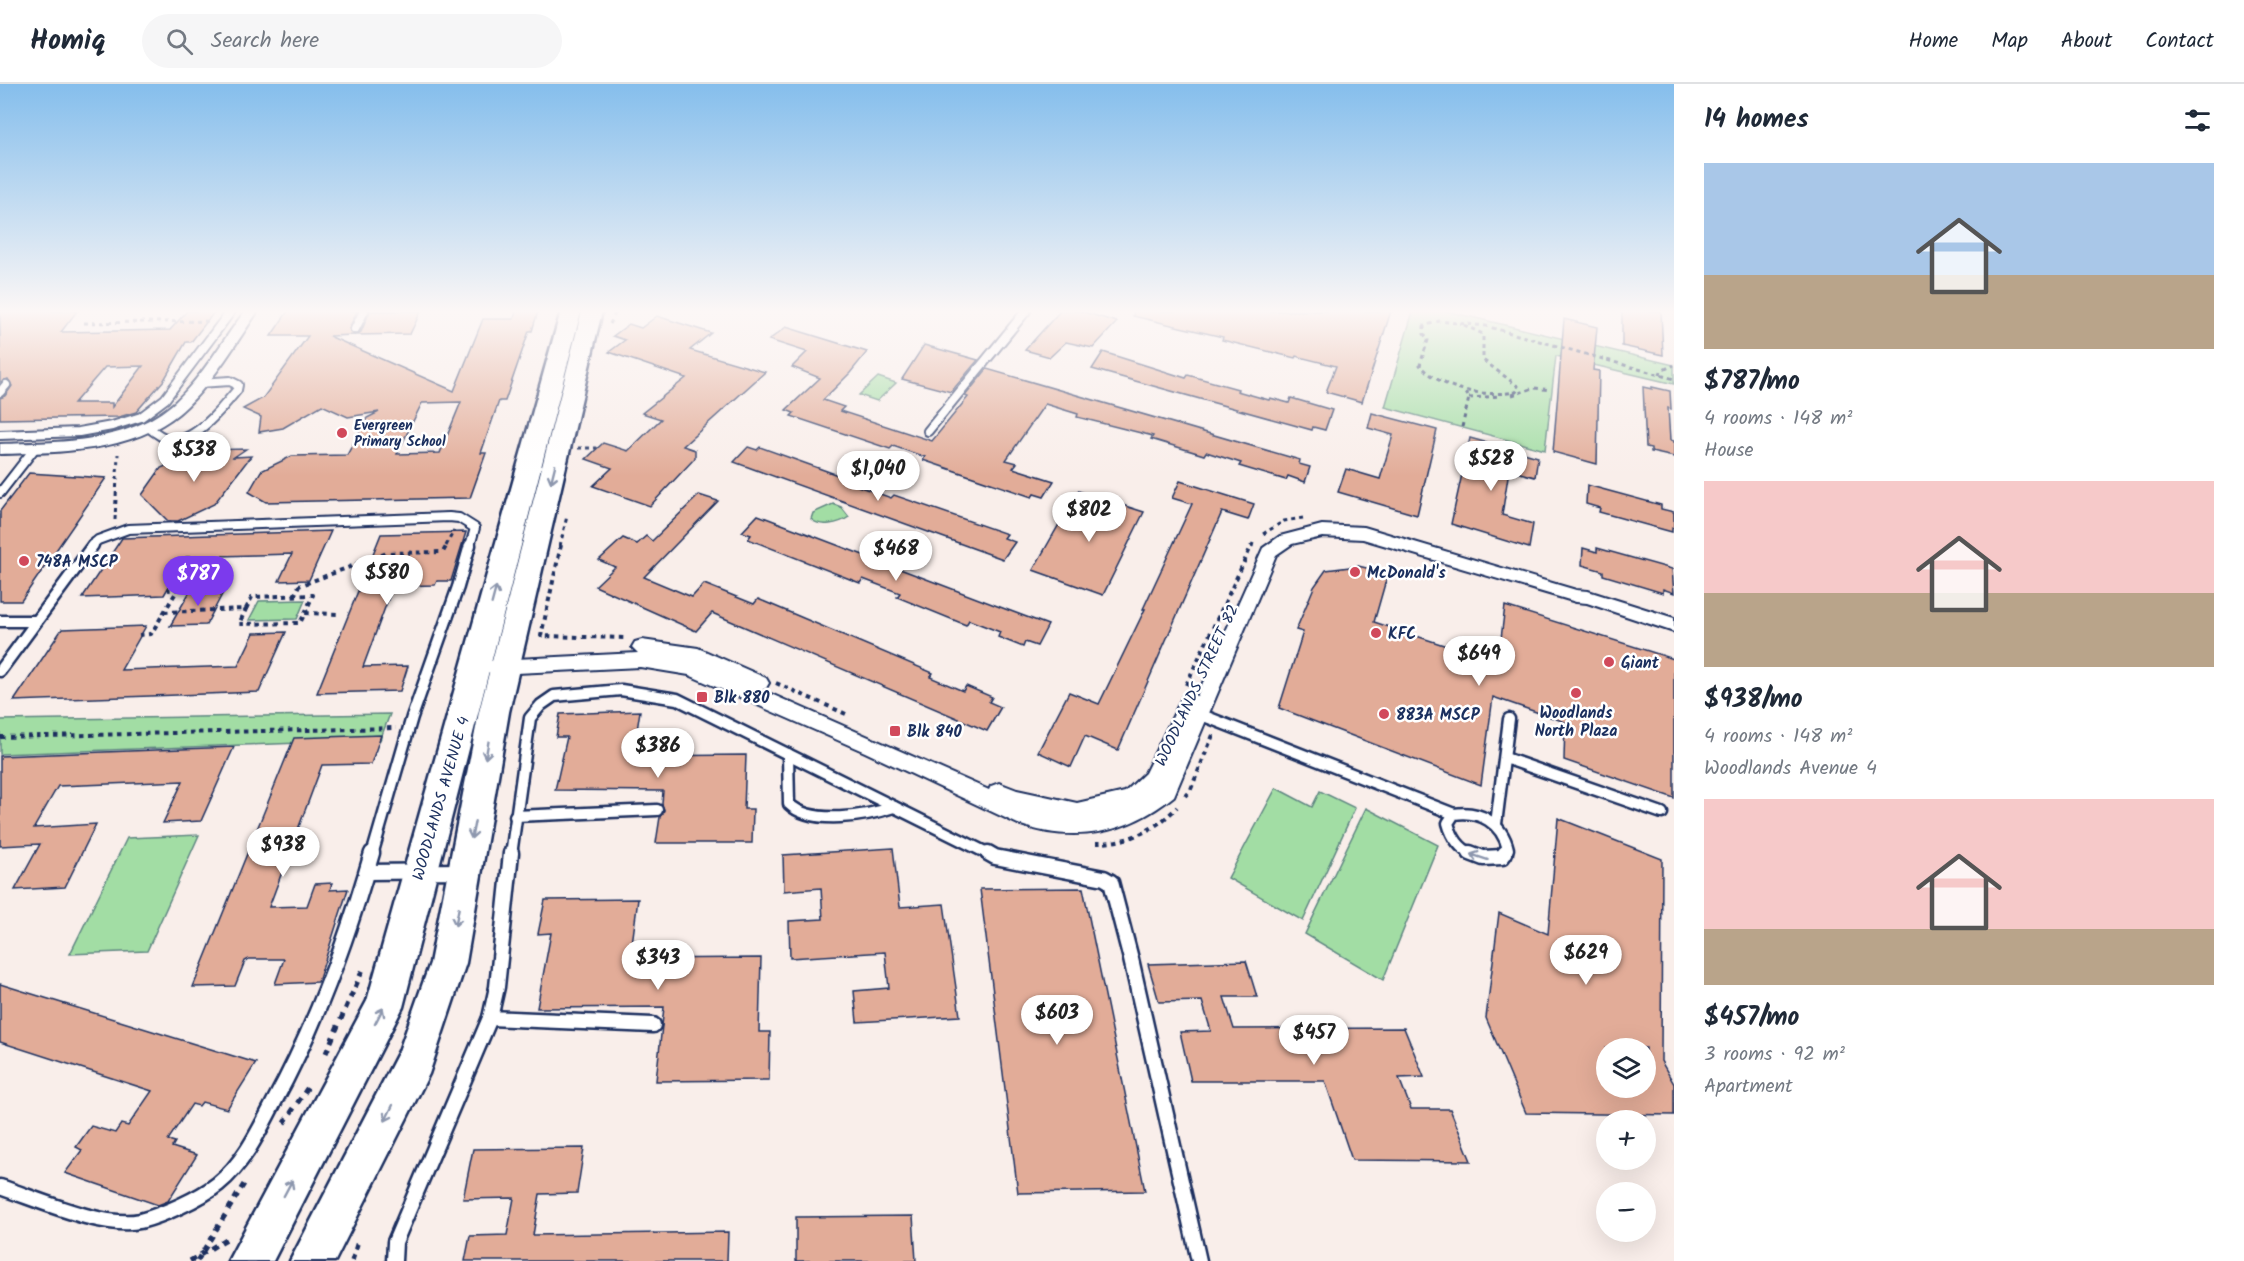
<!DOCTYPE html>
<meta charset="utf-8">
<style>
body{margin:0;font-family:Kalam,sans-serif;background:#f6f6f7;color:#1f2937;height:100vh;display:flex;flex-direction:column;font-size:22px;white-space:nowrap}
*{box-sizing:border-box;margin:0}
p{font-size:20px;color:#747a83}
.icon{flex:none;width:33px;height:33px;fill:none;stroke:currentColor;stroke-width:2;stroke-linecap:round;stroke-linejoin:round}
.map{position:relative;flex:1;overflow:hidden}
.details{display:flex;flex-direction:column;background:#fff;width:570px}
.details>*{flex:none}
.tools{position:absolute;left:1596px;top:954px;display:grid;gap:12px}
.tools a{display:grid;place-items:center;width:60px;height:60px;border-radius:50%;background:#fff;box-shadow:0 6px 24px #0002;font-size:30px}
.price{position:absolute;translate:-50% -51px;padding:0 14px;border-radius:21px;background:#fff;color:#222;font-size:20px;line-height:39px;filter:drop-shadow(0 2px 3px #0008)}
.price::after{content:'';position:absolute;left:50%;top:36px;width:18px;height:14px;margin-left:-9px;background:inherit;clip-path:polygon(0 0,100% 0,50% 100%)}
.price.selected{background:#7c3aed;color:#fff}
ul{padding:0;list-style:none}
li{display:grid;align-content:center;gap:12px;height:318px;padding:0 30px}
li span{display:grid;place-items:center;height:186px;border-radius:0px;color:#555}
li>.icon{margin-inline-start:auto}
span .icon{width:108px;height:108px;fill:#fffc;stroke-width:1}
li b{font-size:26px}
h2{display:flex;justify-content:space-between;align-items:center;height:72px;padding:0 30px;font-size:26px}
header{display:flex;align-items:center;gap:36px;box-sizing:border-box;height:84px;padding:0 30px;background:#fff;border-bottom:2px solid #e0e1e3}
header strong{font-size:28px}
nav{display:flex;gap:33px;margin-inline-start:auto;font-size:21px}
.search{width:420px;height:54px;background:#f6f6f7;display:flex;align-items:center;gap:15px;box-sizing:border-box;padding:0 21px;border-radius:33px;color:#747a83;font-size:22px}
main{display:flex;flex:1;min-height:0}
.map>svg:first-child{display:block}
</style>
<header>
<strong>Homiq</strong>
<div class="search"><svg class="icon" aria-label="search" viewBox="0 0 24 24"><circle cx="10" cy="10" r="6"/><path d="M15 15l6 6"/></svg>Search here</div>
<nav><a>Home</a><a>Map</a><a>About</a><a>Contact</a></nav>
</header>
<main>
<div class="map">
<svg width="1674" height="1177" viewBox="0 0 1674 1177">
<rect width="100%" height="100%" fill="#f9eeea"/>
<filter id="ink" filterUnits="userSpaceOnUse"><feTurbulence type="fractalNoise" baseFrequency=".0167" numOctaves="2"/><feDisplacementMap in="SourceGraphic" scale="12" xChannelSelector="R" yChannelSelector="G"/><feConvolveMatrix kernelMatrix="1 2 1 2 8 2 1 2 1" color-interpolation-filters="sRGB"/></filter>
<g filter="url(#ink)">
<g fill="#a2dda4" stroke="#5e8681" stroke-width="1.5">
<path d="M1413 227H1446L1674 281V300L1556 272 1545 366 1385 323Z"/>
<path d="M878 293 896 299 877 317 859 311Z"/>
<path d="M833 420 841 423 849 433C839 440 820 444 811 435L813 429Z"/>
<path d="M305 516 297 535 249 536 259 517Z"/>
<path d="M390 630 380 656 0 670V636Z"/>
<path d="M1276 704 1312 723 1320 707 1355 724 1303 837 1228 794Z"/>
<path d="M1366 724 1438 761 1383 896 1305 850Z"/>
<path d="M199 751 147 867 70 870 127 754Z"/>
</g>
<g fill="#e2ac98" stroke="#1b2f5e" stroke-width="1.5" fill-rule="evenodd">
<path d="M0 227H77L61 248 170 246 187 227H215L191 258H186L164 296 136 328 119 333 0 335V314L5 312 12 302 8 295 0 298ZM143 282 112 323V319H74L105 283Z"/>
<path d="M288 227H357L349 245 354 251 329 252 454 307 483 235H514L516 227H538L532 247H529L505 317H499L481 369H486L470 414 266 418 249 408 261 387 292 372 347 371 367 334 379 328 348 333 322 321 283 344 259 348 261 333 243 325 263 314 308 252H271ZM461 318 440 369 397 370 422 319Z"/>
<path d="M370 227H421L410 250 356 251 361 248Z"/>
<path d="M1060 227H1080L1117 238 1093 264 1066 258 1050 273 1025 266Z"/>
<path d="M1134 227H1391L1362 318 1326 308 1336 282 1296 272 1295 274 1222 256 1223 253 1133 232Z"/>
<path d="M1622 227H1661L1663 271 1622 262Z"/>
<path d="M657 232 711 249 690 266 765 288 683 362 695 366V374L650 422 593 402 612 384 586 375 603 359 628 367 661 335 642 329 686 294 609 268 625 256 613 252 629 240 641 244Z"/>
<path d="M1564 235 1597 243 1593 286 1599 287 1597 380 1553 368Z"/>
<path d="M786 243 867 268 850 289 823 316 844 323 840 327 932 357 968 313 965 312 987 285 1300 376 1299 380 1310 383 1305 398 1288 392 1286 396 1239 382 1241 379 1206 368 1204 371 1151 355 1153 352 1077 333 1078 330 1045 320 1006 376 1017 379 1013 384 1054 397 1044 413 1034 410 1032 413 923 376 925 373 893 362 890 365 791 332 794 329 786 326 820 294 792 283 807 268 769 256Z"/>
<path d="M924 261 978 276 951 308 902 295Z"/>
<path d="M1103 268 1186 294 1188 291 1238 305 1237 307 1269 316 1270 314 1289 319 1291 314 1332 326 1325 346 1313 343 1312 346 1092 285Z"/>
<path d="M1643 303 1652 305V303L1670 307 1671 325 1668 324 1670 356 1674 357V373L1651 368V364L1646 363Z"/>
<path d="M1372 329 1437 346 1417 431 1338 408 1346 385 1380 395 1393 351 1368 344Z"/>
<path d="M1470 354 1538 373 1535 393 1509 386 1502 431 1533 440 1529 464 1451 440Z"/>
<path d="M748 363 757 366 760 363 860 399 858 402 891 414 894 411 1007 450 1004 454 1015 458 1003 475 734 378Z"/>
<path d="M246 365 234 373 251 372 214 420 178 437H168L142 411 161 384 203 366Z"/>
<path d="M29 389 106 394 21 517H0V427Z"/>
<path d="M1180 397 1254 420 1248 436 1222 428 1118 666 1085 652 1071 683 1038 668 1069 608 1099 620 1145 525H1143L1192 420 1172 414Z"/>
<path d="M1587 401 1661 421V425L1674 428V444H1672V448L1599 428 1600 424 1586 420Z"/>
<path d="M1078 407 1144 428 1103 511 1033 486Z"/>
<path d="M699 411 718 417 644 493 692 513 704 500 754 520 758 515 933 589 930 593 963 607 966 602 992 613 989 618 1001 623 987 647 712 529 696 547 595 502 615 483 599 476 623 454 637 460 646 452 652 457Z"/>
<path d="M758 431 992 520 1048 541 1037 562 1025 558 1023 563 998 553 1000 548 969 536 966 541 897 513 900 509 863 495 860 499 748 455 751 451 742 448Z"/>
<path d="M331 447 309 496 279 497 292 470 186 473 164 511 82 514 122 454Z"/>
<path d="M466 448 451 497H437L435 501 393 502 363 583 408 582 400 607 317 609 381 450Z"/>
<path d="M1583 464 1597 468V464L1672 485 1674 509 1663 505V509L1603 491V487L1582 481Z"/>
<path d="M1358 482 1388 489 1374 538 1498 579 1505 522 1674 575V714L1564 676 1565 638 1493 613 1481 701 1279 624 1303 548 1296 546 1314 503 1326 486Z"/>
<path d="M226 503 206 541 170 542 192 504Z"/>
<path d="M146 542 121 586 238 582 254 549 286 548 259 608 14 617 62 545Z"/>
<path d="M640 627 633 672 746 671 744 725H753L752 759H656L660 733 664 726 662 720 663 707 555 706 567 653H556L560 630Z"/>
<path d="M381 651 371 680 322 681 269 823 307 822 315 800 332 799 330 806 348 805 318 898 275 900 284 875H249L245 877 235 902 193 903 294 654Z"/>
<path d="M234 663 201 737 163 739 183 697 58 702 34 744 96 740 65 803 15 806 40 760 0 762V672Z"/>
<path d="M1558 734 1662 775 1661 977 1674 1000V1031L1526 1029 1486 934 1499 829 1548 850ZM1606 964H1646V1004H1606Z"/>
<path d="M893 764 900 823 944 820 960 932 857 938 854 907 889 904 885 868 790 874 789 837 823 835 821 804 784 807 783 771Z"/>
<path d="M1083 804 1145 1107 1018 1109 980 805Z"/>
<path d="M638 815 630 875 761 874 759 948H770L769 996 656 997 664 923 537 924 551 849 538 850 545 816Z"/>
<path d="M1246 877 1257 913H1224L1234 945 1404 944 1424 993 1399 994 1411 1025H1450L1471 1077 1352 1076 1325 997H1191L1180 948 1211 947 1202 917 1159 918 1148 880Z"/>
<path d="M0 900 256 979 227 1025 202 1018 199 1022 192 1020 168 1056 175 1058 172 1063 197 1071 168 1117 158 1121 65 1089 82 1066 76 1063 91 1042 115 1049 121 1040 128 1042 152 1007 0 958Z"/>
<path d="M584 1064 577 1109 540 1110 533 1151 728 1148 727 1177H465L470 1152 507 1151 514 1114 463 1115 473 1065Z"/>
<path d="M913 1132 916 1177H796V1133Z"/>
</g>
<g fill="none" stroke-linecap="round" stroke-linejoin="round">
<defs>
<g id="service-far2">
<path d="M355 245 364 227"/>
<path d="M0 308 6 301"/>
<path d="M147 342C154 348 162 354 171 356 195 359 224 322 237 306L238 301 230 297 199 299"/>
<path d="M928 347 1026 227"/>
<path d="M0 351 79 348 112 342 141 333 165 315 231 227"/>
<path d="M0 409 35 364"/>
<path d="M91 462 98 456 128 445 449 433 459 434 475 444 470 462"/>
</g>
<g id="service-far1">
<path d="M0 537H36"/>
<path d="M0 587 93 461"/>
<path d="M1194 628 1454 730"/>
<path d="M788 670 789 720C812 742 867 732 894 723"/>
<path d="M1505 674 1662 729"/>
<path d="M515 732 657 726"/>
<path d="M1496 740 1509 635"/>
<path d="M372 771 412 633 458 503 470 461"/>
<path d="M511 771 530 634 541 621 554 612 621 606 677 615 991 771"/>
<path d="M1473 771C1459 764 1452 754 1448 739L1454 730C1480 726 1502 739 1508 765L1504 771"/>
</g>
<g id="service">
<path d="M988 769 995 773 1104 794 1111 798 1131 875 1199 1177"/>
<path d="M1470 769 1483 774 1502 773 1505 769"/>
<path d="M367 788 462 787"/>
<path d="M490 934 653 941"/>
<path d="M0 1103C37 1115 103 1145 140 1137 163 1131 199 1115 218 1100 244 1079 259 1047 274 1018 317 939 347 856 372 769"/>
<path d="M394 1177 395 1158 490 934 497 903 511 769"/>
</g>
<g id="minor">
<path d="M245 227H258C236 259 215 295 187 322 139 369 62 368 0 370V360C59 358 128 360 175 318 203 292 222 257 245 227Z"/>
<path d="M1322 441 1364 443 1576 506 1588 507 1674 534V548L1587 519 1576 518 1363 455 1322 453 1292 460 1276 471 1174 712C1128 750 1074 760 1018 740L865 668 689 591 640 583 495 590 488 588 485 583 488 578 495 576 638 569 632 563 635 558 642 556 698 564 766 594 769 599 766 604 762 606 989 706 991 702 999 699 1017 706 1077 719 1125 708 1145 689 1183 612 1190 610 1197 612 1263 464 1280 452Z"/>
</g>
<g id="secondary">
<path d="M561 227H581L403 923 273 1177H228L367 917Z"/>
<path d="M582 227H602L509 628 466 879 429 990 335 1177H290L399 967 430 879 479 628Z"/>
</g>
</defs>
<use href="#service-far2" stroke="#1b2f5e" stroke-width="12"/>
<use href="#service-far1" stroke="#1b2f5e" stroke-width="15"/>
<use href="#service" stroke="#1b2f5e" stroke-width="19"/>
<use href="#minor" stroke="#1b2f5e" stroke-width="4"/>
<use href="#secondary" stroke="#1b2f5e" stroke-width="5"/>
<g stroke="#1b2f5e" stroke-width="3" stroke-dasharray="4 4" stroke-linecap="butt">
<path d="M84 239 208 237"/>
<path d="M610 240 616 227"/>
<path d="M1464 241 1483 250V276L1519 303 1516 308C1482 313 1444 307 1420 281L1428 256 1424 250V242L1439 237 1486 242 1674 295"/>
<path d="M1660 291 1661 287 1674 281"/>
<path d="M1512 311 1534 304 1550 306"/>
<path d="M1469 314 1501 312"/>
<path d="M1462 343 1469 314 1465 307"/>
<path d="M578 364H597"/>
<path d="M895 388 906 375"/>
<path d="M889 401 899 389"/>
<path d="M115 436 118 370"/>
<path d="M1263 450 1284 437 1303 434"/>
<path d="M446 462 454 446"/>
<path d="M560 462 567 432"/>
<path d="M1252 462 1253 459"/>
</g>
<g stroke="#1b2f5e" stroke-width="4" stroke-dasharray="4.5 4.5" stroke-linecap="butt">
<path d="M561 461 541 552 626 554"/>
<path d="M294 512 299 502 387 469 443 468 447 461"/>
<path d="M246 525 252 513 313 511 305 529"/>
<path d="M164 528 246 525 239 540 300 539 305 529 338 530"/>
<path d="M139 551 151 550 178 505 168 506"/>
<path d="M776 599 846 630"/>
<path d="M1186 601 1252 461"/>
<path d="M0 653 396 644"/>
<path d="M1185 712 1191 705 1213 651"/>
<path d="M1096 759C1128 759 1156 746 1177 723"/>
</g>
<g stroke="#1b2f5e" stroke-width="5" stroke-dasharray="6 6" stroke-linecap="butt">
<path d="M326 969 364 883"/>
<path d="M284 1039 310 1000"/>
<path d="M190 1177 228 1154"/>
<path d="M197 1177 244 1100"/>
<path d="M352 1177 358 1157"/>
</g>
<use href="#service-far2" stroke="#fff" stroke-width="8"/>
<use href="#service-far1" stroke="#fff" stroke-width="10"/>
<use href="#service" stroke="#fff" stroke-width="14"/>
<use href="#minor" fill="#fff" fill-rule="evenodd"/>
<use href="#secondary" fill="#fff" fill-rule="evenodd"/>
</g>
<defs><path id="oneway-shaft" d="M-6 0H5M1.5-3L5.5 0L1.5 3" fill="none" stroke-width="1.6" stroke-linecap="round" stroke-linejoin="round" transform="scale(1.5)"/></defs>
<g stroke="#8d97ae">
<use href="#oneway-shaft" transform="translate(553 390) rotate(104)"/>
<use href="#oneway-shaft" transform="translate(494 511) rotate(-75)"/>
<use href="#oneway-shaft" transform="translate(487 666) rotate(100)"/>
<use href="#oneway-shaft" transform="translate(473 746) rotate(101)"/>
<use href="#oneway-shaft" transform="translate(1479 773) rotate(-162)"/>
<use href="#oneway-shaft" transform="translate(457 833) rotate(101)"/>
<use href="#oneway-shaft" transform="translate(379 932) rotate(-63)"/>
<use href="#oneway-shaft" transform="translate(389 1029) rotate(116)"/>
<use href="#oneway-shaft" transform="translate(288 1104) rotate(-62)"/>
</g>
</g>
<linearGradient id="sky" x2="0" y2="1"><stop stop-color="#85beec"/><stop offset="0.58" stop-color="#fcf7f6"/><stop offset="1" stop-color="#fcf7f6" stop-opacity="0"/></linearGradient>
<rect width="1674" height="392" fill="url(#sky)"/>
<g fill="#d1495b" stroke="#fff" stroke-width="2">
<circle cx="342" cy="349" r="6"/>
<circle cx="24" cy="477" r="6"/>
<circle cx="1355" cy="488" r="6"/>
<circle cx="1376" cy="549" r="6"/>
<circle cx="1609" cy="578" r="6"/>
<circle cx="1576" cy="609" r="6"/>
<rect x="696" y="607" width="12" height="12" rx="3"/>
<circle cx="1384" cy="630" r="6"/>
<rect x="889" y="641" width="12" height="12" rx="3"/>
</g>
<g text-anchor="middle" stroke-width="5" stroke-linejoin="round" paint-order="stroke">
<g font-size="14" font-weight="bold" fill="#1b2f5e" stroke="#fff" text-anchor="start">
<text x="354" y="346">Evergreen<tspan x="354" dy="16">Primary School</tspan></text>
</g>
<g font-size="16" font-weight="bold" fill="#1b2f5e" stroke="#fff" text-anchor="start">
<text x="36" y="483">748A MSCP</text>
<text x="1367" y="494">McDonald's</text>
<text x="1388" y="555">KFC</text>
<text x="1621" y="584">Giant</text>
<text x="714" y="619">Blk 880</text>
<text x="1576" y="634" text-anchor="middle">Woodlands<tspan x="1576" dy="18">North Plaza</tspan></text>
<text x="1396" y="636">883A MSCP</text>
<text x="907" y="653">Blk 840</text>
</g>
<g font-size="16" fill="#1b2f5e" stroke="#fff">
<text transform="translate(1196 601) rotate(-65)" y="6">WOODLANDS STREET 82</text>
<text transform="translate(440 714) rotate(-74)" y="6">WOODLANDS AVENUE 4</text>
</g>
</g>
</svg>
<div class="tools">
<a><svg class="icon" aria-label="layers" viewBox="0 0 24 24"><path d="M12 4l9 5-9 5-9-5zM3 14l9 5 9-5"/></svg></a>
<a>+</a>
<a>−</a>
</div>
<b class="price" style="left:194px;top:399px">$538</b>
<b class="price" style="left:1491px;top:408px">$528</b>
<b class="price" style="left:878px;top:418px">$1,040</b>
<b class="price" style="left:1089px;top:459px">$802</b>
<b class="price" style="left:896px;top:498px">$468</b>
<b class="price" style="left:387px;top:522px">$580</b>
<b class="price selected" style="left:198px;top:523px">$787</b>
<b class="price" style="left:1479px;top:603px">$649</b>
<b class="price" style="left:658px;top:695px">$386</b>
<b class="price" style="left:283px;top:794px">$938</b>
<b class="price" style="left:1586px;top:902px">$629</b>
<b class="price" style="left:658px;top:907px">$343</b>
<b class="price" style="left:1057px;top:962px">$603</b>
<b class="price" style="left:1314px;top:982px">$457</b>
</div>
<section class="details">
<h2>14 homes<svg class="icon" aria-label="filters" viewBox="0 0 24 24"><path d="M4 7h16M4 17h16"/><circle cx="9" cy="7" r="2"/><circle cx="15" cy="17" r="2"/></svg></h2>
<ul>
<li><span style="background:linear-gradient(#a9c7e8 60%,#b9a48a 0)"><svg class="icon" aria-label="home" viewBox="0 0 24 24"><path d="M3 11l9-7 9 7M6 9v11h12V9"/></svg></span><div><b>$787/mo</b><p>4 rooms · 148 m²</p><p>House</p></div></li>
<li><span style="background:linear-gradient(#f6c9c9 60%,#b9a48a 0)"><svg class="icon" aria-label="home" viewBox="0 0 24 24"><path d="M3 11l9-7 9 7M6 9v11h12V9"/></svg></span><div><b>$938/mo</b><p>4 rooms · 148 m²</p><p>Woodlands Avenue 4</p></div></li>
<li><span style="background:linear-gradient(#f6c9c9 70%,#b9a48a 0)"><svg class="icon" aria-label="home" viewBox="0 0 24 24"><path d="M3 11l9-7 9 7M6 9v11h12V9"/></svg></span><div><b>$457/mo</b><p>3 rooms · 92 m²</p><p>Apartment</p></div></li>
</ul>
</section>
</main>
